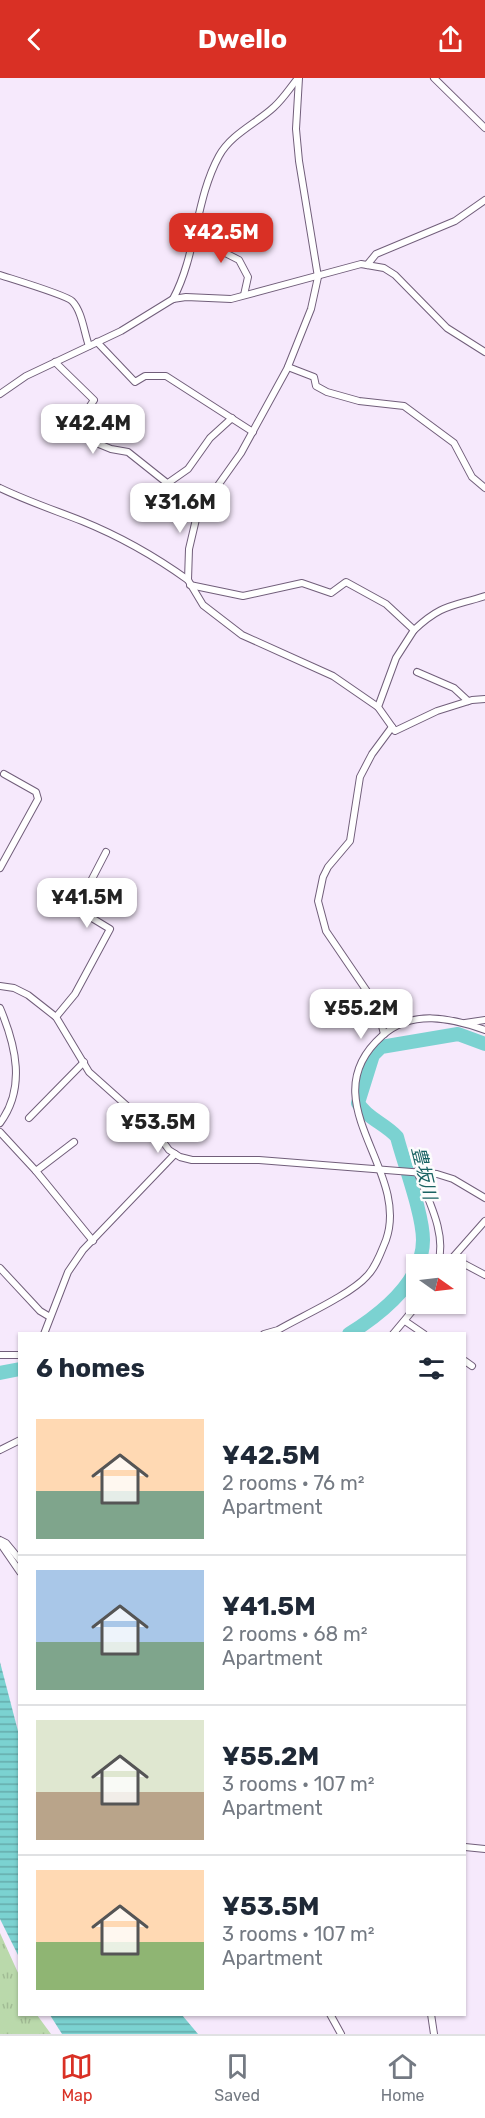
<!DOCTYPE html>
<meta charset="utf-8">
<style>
body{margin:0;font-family:Rubik,"Noto Sans JP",sans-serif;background:#f2f2f3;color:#1f2937;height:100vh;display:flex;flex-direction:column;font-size:22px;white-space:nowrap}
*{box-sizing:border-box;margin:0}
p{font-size:20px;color:#747a83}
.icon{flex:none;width:33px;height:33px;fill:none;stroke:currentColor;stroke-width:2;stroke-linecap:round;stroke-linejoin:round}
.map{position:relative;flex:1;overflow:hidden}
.sheet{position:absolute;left:18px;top:1254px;width:448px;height:684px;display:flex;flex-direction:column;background:#fff;border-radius:0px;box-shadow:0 2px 4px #0004}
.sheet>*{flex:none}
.needle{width:39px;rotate:104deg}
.tools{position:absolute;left:406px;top:1176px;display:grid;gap:12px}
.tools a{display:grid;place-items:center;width:60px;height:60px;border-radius:0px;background:#fff;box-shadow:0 2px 4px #0004;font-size:30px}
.price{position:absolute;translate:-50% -51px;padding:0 14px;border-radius:12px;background:#fff;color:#222;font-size:20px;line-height:39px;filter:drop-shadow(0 2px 3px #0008)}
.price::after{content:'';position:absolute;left:50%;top:36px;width:18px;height:14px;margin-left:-9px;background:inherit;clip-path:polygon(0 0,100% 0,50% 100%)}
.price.selected{background:#d93025;color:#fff}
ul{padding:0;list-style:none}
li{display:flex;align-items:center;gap:18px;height:150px;padding:0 18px}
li+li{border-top:2px solid #e0e1e3}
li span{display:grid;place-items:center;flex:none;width:168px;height:120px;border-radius:0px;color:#555}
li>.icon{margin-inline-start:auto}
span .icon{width:72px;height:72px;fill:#fffc;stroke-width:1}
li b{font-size:26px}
h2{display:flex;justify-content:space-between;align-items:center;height:72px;padding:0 18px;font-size:26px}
header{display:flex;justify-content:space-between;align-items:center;height:78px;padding:0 18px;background:#d93025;color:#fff;font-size:27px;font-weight:700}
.dock{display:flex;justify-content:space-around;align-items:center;height:84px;border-top:2px solid #e0e1e3;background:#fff;font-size:16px;color:#747a83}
.dock a{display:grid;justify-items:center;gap:3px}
.dock .selected{color:#d93025}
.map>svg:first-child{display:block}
</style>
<header><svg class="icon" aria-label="back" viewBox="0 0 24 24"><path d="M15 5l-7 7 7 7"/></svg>Dwello<svg class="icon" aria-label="share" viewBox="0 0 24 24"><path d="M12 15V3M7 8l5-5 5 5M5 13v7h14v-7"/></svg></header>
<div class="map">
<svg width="485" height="1956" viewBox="0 0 485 1956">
<defs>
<pattern id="park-tufts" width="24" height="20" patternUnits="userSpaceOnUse" patternTransform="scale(1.5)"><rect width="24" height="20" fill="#bad9ab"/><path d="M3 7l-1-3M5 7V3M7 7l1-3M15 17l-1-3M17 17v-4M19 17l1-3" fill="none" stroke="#a1bb94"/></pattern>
<pattern id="water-rules" width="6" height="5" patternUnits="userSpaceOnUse" patternTransform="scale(1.5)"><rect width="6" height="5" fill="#7bd2d1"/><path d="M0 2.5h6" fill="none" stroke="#66abab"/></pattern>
</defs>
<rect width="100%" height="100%" fill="#f6e9fc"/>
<path fill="url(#park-tufts)" d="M0 1855 19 1897 20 1936 37 1937 51 1956H0Z"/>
<g fill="url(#water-rules)">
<path d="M0 1584 19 1657V1879L0 1841Z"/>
<path d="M50 1937H182L198 1956H62Z"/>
</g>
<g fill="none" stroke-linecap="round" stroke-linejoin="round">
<g stroke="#7bd2d1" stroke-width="14">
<path d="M349 1256C381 1236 423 1204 423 1162 423 1136 404 1086 397 1059 386 1046 366 1040 358 1025L373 977 381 969 458 956 485 966"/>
<path d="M0 1295 20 1291"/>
</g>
<defs>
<g id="minor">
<path d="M299 0 296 51 299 83 318 199 311 231 287 291 241 375 197 437 189 471 188 502 203 527 242 557 333 598 378 629"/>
<path d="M434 0 485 50"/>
<path d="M194 159 239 182 248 199 244 217"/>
<path d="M367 187 376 176 455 143 485 122"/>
<path d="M0 197C12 201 66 217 72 223 82 233 84 254 89 268"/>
<path d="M173 221C197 176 195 122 219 78 231 56 257 45 274 29 283 21 290 10 298 0"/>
<path d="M97 264 135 304 145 298H166L253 354"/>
<path d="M55 284 94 322 72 355 111 371 128 374 172 409 196 441"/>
<path d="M288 289 314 299 316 308 327 314 359 323 404 328 454 365 472 399 485 410"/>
<path d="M0 316 26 298 121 253 173 221 186 219 231 221 361 186 384 190 395 197 447 250 485 274"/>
<path d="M168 405 188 391 210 360 232 340"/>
<path d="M0 410C27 423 54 432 82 443 119 458 156 479 188 502"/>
<path d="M190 507 243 518 302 505 331 515 346 504 386 526 414 552 396 580 378 629 395 653 437 633 472 622 485 621"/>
<path d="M414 552C442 526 451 529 485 518"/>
<path d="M417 594 454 610 468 623"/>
<path d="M0 790 38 721 36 714 4 696"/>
<path d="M0 908 14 910 28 917 56 939 89 994 155 1053 169 1072 180 1079 192 1082H259L437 1096 453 1101 485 1120"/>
<path d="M0 930C16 968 26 1010 0 1045"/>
<path d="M56 939 75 916 110 851 82 834 78 828 106 774"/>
<path d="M465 945 485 942"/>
<path d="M384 956 377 928 326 853 318 823 323 799 328 789 350 763 360 699 372 676 392 649"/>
<path d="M29 1040 84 984"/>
<path d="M0 1054 36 1093 74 1064"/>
<path d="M36 1093 93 1163"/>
<path d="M417 1093C428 1122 447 1155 438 1186"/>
<path d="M453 1180 485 1197"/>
<path d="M447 1186 485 1143"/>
<path d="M0 1190 40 1233 50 1239"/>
<path d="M405 1243 424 1256"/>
<path d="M44 1256 68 1194 83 1172 175 1076"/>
<path d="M264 1256 278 1252C302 1238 350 1217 367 1198 376 1189 381 1174 386 1162 411 1091 309 1023 382 958 412 931 451 940 485 952"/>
<path d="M393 1256 418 1226"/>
<path d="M0 1277H20"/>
<path d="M465 1283 472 1288"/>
<path d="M0 1372 20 1362"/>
<path d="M0 1462 6 1465 20 1482"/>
<path d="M0 1465 20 1494"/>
<path d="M465 1769 485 1771"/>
<path d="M330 1936 341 1956"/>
<path d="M431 1936 434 1956"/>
</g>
</defs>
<use href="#minor" stroke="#715e7a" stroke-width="8"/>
<use href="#minor" stroke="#fff" stroke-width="6"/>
</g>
<g text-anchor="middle" stroke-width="5" stroke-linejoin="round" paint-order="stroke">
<g font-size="18" font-style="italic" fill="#196262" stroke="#fcfcfc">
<text transform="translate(424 1095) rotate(76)" y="6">豊坂川</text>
</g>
</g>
</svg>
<div class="tools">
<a><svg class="needle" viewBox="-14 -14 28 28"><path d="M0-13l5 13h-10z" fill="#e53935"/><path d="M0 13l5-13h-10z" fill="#747a83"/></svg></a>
</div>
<b class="price selected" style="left:221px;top:186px">¥42.5M</b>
<b class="price" style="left:93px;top:377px">¥42.4M</b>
<b class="price" style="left:180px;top:456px">¥31.6M</b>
<b class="price" style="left:87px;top:851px">¥41.5M</b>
<b class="price" style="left:361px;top:962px">¥55.2M</b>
<b class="price" style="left:158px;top:1076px">¥53.5M</b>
<section class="sheet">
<h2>6 homes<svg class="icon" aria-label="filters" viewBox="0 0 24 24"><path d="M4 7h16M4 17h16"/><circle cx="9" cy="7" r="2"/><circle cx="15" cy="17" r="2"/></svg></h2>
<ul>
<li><span style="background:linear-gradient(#ffd9b3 60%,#7fa58c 0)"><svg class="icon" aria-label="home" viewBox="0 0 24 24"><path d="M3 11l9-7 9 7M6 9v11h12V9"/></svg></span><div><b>¥42.5M</b><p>2 rooms · 76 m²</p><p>Apartment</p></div></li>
<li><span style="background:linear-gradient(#a9c7e8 60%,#7fa58c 0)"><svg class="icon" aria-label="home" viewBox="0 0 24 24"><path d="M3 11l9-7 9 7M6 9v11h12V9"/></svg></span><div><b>¥41.5M</b><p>2 rooms · 68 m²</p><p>Apartment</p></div></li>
<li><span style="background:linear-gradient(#dfe7d0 60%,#b9a48a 0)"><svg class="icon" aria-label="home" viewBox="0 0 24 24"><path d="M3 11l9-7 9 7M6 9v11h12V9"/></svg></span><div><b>¥55.2M</b><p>3 rooms · 107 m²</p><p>Apartment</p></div></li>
<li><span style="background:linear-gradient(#ffd9b3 60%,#8fb573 0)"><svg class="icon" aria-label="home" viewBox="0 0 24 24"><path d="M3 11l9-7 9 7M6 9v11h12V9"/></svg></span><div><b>¥53.5M</b><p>3 rooms · 107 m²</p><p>Apartment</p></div></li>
</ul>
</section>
</div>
<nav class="dock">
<a class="selected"><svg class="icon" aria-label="map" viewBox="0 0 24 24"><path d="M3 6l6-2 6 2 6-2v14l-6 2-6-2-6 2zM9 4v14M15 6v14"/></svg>Map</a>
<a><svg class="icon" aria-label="saved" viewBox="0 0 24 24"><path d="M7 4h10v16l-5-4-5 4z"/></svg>Saved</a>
<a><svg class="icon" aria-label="home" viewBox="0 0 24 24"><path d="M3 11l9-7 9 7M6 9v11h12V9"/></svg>Home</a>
</nav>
